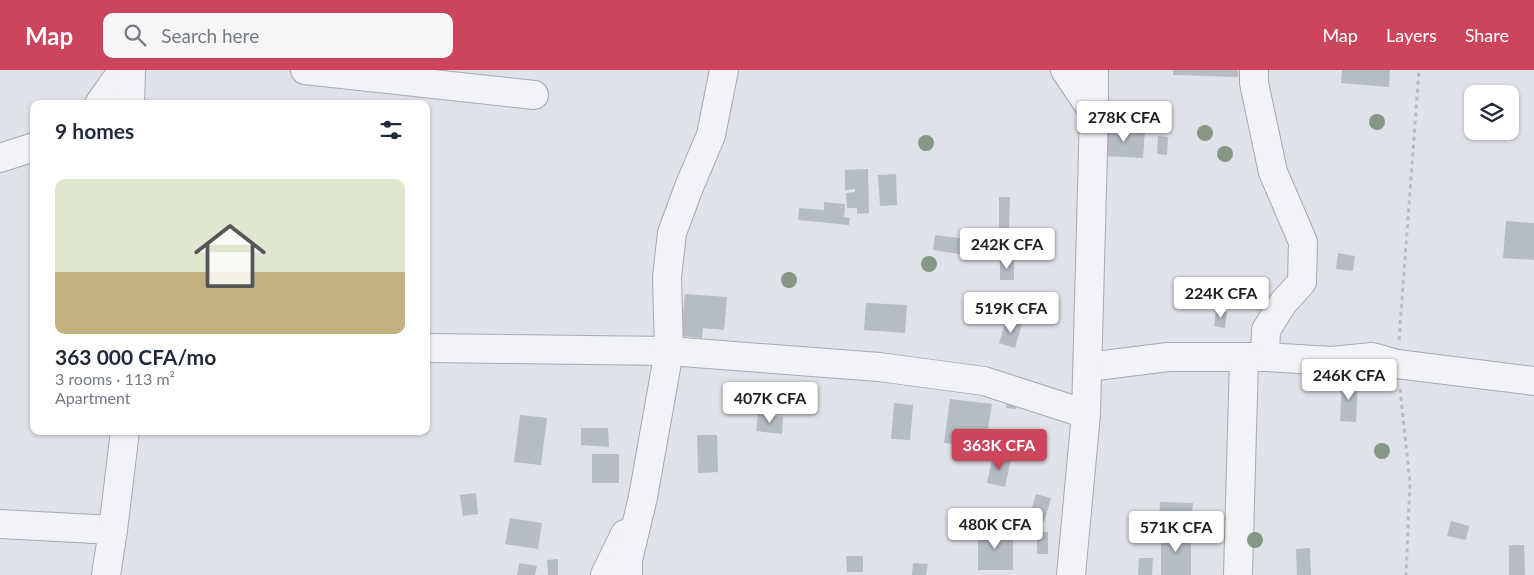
<!DOCTYPE html>
<meta charset="utf-8">
<style>
body{margin:0;font-family:Lato,sans-serif;background:#f6f6f7;color:#1f2937;height:100vh;display:flex;flex-direction:column;font-size:19px;white-space:nowrap}
*{box-sizing:border-box;margin:0}
p{font-size:16px;color:#747a83}
.icon{flex:none;width:28px;height:28px;fill:none;stroke:currentColor;stroke-width:2;stroke-linecap:round;stroke-linejoin:round}
.map{position:relative;flex:1;overflow:hidden}
.side{position:absolute;left:30px;top:30px;width:400px;height:335px;display:flex;flex-direction:column;background:#fff;border-radius:10px;box-shadow:0 1px 4px #0004}
.side>*{flex:none}
.tools{position:absolute;left:1464px;top:15px;display:grid;gap:10px}
.tools a{display:grid;place-items:center;width:55px;height:55px;border-radius:10px;background:#fff;box-shadow:0 1px 4px #0004;font-size:25px}
.price{position:absolute;translate:-50% -42px;padding:0 11px;border-radius:5px;background:#fff;color:#222;font-size:16px;line-height:32px;filter:drop-shadow(0 1px 2px #0008)}
.price::after{content:'';position:absolute;left:50%;top:30px;width:15px;height:11px;margin-left:-8px;background:inherit;clip-path:polygon(0 0,100% 0,50% 100%)}
.price.on{background:#cb465c;color:#fff}
ul{padding:0;list-style:none}
li{display:grid;align-content:center;gap:10px;height:265px;padding:0 25px}
li+li{border-top:1px solid #e0e1e3}
li span{display:grid;place-items:center;height:155px;border-radius:10px;color:#555}
li>.icon{margin-inline-start:auto}
span .icon{width:90px;height:90px;fill:#fffc;stroke-width:1}
li b{font-size:21px}
h2{display:flex;justify-content:space-between;align-items:center;height:60px;padding:0 25px;font-size:21px}
header{display:flex;align-items:center;gap:30px;box-sizing:border-box;height:70px;padding:0 25px;background:#cb465c;color:#fff}
header strong{font-size:24px}
nav{display:flex;gap:28px;margin-inline-start:auto;font-size:18px}
.search{width:350px;height:45px;background:#f6f6f7;display:flex;align-items:center;gap:12px;box-sizing:border-box;padding:0 18px;border-radius:10px;color:#747a83;font-size:19px}
.map>svg:first-child{display:block}
</style>
<header>
<strong>Map</strong>
<div class="search"><svg class="icon" aria-label="search" viewBox="0 0 24 24"><circle cx="10" cy="10" r="6"/><path d="M15 15l6 6"/></svg>Search here</div>
<nav><a>Map</a><a>Layers</a><a>Share</a></nav>
</header>
<div class="map">
<svg width="1534" height="505" viewBox="0 0 1534 505">
<rect width="100%" height="100%" fill="#dfe2e8"/>
<g fill="#b6bcc4">
<path d="M1173 0H1238V7L1173 5Z"/>
<path d="M1342 0H1390L1389 17 1341 13Z"/>
<path d="M1106 58 1145 60 1143 88 1104 86Z"/>
<path d="M1158 66 1168 67 1167 85 1157 84Z"/>
<path d="M868 99 869 143 857 144V138H847L846 123 855 122V119L845 120V100Z"/>
<path d="M896 104 897 135 880 136 878 105Z"/>
<path d="M999 127H1010L1009 163 999 162Z"/>
<path d="M824 132 845 134 844 147 850 148 849 155 798 150 799 138 824 140Z"/>
<path d="M1506 151 1534 153V190L1503 188Z"/>
<path d="M935 165 974 170 972 186 933 180Z"/>
<path d="M1338 183 1355 186 1353 201 1336 199Z"/>
<rect x="1000" y="191" width="14" height="19"/>
<path d="M685 224 727 227 724 260 703 258 702 268 681 266Z"/>
<path d="M866 233 907 235 905 263 864 260Z"/>
<path d="M1216 241 1227 242 1225 258 1214 256Z"/>
<path d="M1006 250 1022 254 1015 278 999 273Z"/>
<path d="M1342 310H1358L1356 352 1340 351Z"/>
<path d="M1008 324 1018 326 1016 339 1006 338Z"/>
<path d="M950 329 992 334 985 378 944 373Z"/>
<path d="M894 333 913 335 910 370 891 369Z"/>
<path d="M758 344 783 347 782 364 756 361Z"/>
<path d="M520 345 547 348 541 395 514 392Z"/>
<path d="M581 358H608L609 377 581 375Z"/>
<path d="M697 365H717L718 402 698 403Z"/>
<rect x="592" y="384" width="27" height="29"/>
<path d="M993 385 1011 389 1005 417 987 413Z"/>
<path d="M476 423 478 444 463 446 460 425Z"/>
<path d="M1036 424 1051 428 1044 452 1029 448Z"/>
<path d="M1160 432 1193 433 1192 451 1159 450Z"/>
<path d="M1213 443V456L1200 457V444Z"/>
<path d="M510 448 542 453 538 479 505 474Z"/>
<path d="M1451 451 1469 456 1466 470 1447 466Z"/>
<rect x="978" y="460" width="35" height="40"/>
<rect x="1161" y="461" width="30" height="44"/>
<rect x="1037" y="462" width="11" height="22"/>
<path d="M1509 475H1524L1525 505H1509Z"/>
<path d="M1310 478 1311 505H1297L1296 479Z"/>
<path d="M846 486H863V502H847Z"/>
<path d="M1139 488H1153L1152 505H1138Z"/>
<path d="M558 489V505H548L547 490Z"/>
<path d="M519 493 537 496 535 505H517Z"/>
<path d="M913 493 928 494 926 505H912Z"/>
</g>
<g fill="none" stroke-linecap="round" stroke-linejoin="round">
<defs>
<g id="minor">
<path d="M305 0 534 25"/>
<path d="M1065 0 1094 43"/>
<path d="M1254 0V13L1273 102 1303 172 1302 212 1283 233 1266 260 1265 287"/>
<path d="M99 34 123 0"/>
<path d="M130 34 131 0"/>
<path d="M0 88 34 77"/>
<path d="M426 278 669 281 879 297 984 311 1086 344"/>
<path d="M1088 297 1168 287H1265L1331 291 1372 287 1397 294 1534 311"/>
<path d="M0 454 113 460"/>
<path d="M106 505 113 460 125 361"/>
<path d="M605 505 625 464"/>
<path d="M628 505V490L643 427 669 281 667 207 672 163 689 117 711 65 724 0"/>
<path d="M1071 505 1086 344 1094 43V0"/>
<path d="M1238 505 1244 288"/>
</g>
</defs>
<use href="#minor" stroke="#a4a9b2" stroke-width="30"/>
<g stroke="#b9bdc2" stroke-width="3" stroke-dasharray="4 4" stroke-linecap="butt">
<path d="M1399 270 1419 0"/>
<path d="M1400 319 1410 413 1406 505"/>
</g>
<use href="#minor" stroke="#f1f3f6" stroke-width="28"/>
</g>
<g fill="#869786">
<circle cx="1377" cy="52" r="8"/>
<circle cx="1205" cy="63" r="8"/>
<circle cx="926" cy="73" r="8"/>
<circle cx="1225" cy="84" r="8"/>
<circle cx="929" cy="194" r="8"/>
<circle cx="789" cy="210" r="8"/>
<circle cx="1382" cy="381" r="8"/>
<circle cx="1255" cy="470" r="8"/>
</g>
</svg>
<div class="tools">
<a><svg class="icon" aria-label="layers" viewBox="0 0 24 24"><path d="M12 4l9 5-9 5-9-5zM3 14l9 5 9-5"/></svg></a>
</div>
<b class="price" style="left:1124px;top:73px">278K CFA</b>
<b class="price" style="left:1007px;top:200px">242K CFA</b>
<b class="price" style="left:1221px;top:249px">224K CFA</b>
<b class="price" style="left:1011px;top:264px">519K CFA</b>
<b class="price" style="left:1349px;top:331px">246K CFA</b>
<b class="price" style="left:770px;top:354px">407K CFA</b>
<b class="price on" style="left:999px;top:401px">363K CFA</b>
<b class="price" style="left:995px;top:480px">480K CFA</b>
<b class="price" style="left:1176px;top:483px">571K CFA</b>
<section class="side">
<h2>9 homes<svg class="icon" aria-label="filters" viewBox="0 0 24 24"><path d="M4 7h16M4 17h16"/><circle cx="9" cy="7" r="2"/><circle cx="15" cy="17" r="2"/></svg></h2>
<ul>
<li><span style="background:linear-gradient(#dfe7d0 60%,#c2b280 0)"><svg class="icon" aria-label="home" viewBox="0 0 24 24"><path d="M3 11l9-7 9 7M6 9v11h12V9"/></svg></span><div><b>363 000 CFA/mo</b><p>3 rooms · 113 m²</p><p>Apartment</p></div></li>
</ul>
</section>
</div>
